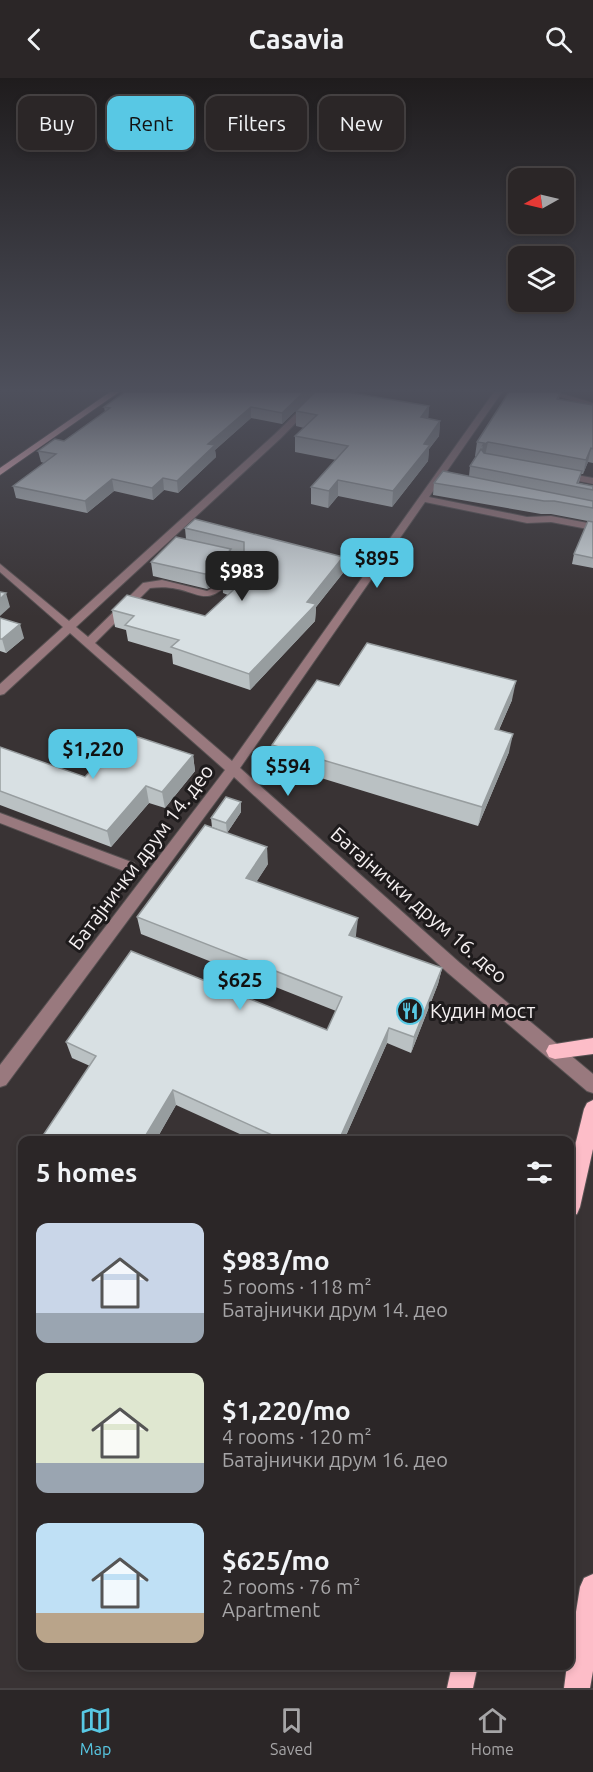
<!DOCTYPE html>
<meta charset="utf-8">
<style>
body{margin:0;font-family:Ubuntu,sans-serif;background:#373233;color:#f1f3f6;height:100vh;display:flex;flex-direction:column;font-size:22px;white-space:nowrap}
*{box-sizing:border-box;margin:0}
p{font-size:20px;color:#a6a5a7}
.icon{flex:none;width:33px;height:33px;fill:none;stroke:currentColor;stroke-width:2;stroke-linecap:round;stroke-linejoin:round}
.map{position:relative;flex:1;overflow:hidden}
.sheet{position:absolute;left:18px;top:1058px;width:556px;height:534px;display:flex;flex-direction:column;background:#2b2627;border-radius:12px;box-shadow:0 3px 9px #0003,0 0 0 2px #474344}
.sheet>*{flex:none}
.guide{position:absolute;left:18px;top:18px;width:558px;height:54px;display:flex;gap:12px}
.needle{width:39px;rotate:262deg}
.buttons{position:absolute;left:508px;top:90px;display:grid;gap:12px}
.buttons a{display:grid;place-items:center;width:66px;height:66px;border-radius:12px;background:#2b2627;box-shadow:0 3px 9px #0003,0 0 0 2px #474344;font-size:30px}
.price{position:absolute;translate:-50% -51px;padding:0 14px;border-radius:12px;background:#58c8e4;color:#111;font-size:20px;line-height:39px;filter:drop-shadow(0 2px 3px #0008)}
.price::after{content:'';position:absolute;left:50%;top:36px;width:18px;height:14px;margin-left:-9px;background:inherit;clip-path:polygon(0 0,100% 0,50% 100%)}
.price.current{background:#222;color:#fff}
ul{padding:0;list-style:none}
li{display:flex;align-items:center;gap:18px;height:150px;padding:0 18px}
li span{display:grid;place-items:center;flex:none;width:168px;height:120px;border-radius:12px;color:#555}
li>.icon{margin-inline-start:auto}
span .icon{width:72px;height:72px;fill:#fffc;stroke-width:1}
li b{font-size:26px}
h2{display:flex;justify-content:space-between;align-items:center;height:72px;padding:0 18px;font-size:26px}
.tag{padding:0 21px;border-radius:12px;background:#2b2627;box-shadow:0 3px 9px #0003,0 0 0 2px #474344;font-size:21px;line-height:54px}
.tag.current{background:#58c8e4;color:#111}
header{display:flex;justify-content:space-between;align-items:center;height:78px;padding:0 18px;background:#2b2627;font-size:27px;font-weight:600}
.dock{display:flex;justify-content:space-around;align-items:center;height:84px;border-top:2px solid #474344;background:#2b2627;font-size:16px;color:#a6a5a7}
.dock a{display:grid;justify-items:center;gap:3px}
.dock .current{color:#58c8e4}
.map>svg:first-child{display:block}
</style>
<header><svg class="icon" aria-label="back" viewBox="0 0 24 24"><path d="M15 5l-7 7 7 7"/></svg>Casavia<svg class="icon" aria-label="search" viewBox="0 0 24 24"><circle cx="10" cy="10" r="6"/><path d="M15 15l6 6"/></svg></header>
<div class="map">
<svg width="593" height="1610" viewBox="0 0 593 1610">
<rect width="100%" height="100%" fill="#393334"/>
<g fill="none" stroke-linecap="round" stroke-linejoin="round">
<defs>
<g id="minor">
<path d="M318 314H326L281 360 76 549 88 559 143 505 162 502 207 513 215 509 235 486 233 483 208 477V473L241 479 245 486C201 545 202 503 150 510L95 565 232 683 494 314H502L429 419 527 439 551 438 593 446V452L551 444 527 445 425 424 240 690 460 885 593 996V1015L587 1013 448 895 234 699 6 1007 0 1009V987L225 692 70 555 4 616 0 617V606L63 549 0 494V486L69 543 275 356Z"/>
<path d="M544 314H556L593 325V329Z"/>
<path d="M561 394 593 400V406L558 399 557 397Z"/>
<path d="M0 735 134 785 136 789 134 793H124L0 745Z"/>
</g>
<g id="major">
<path d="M110 314H119L0 397V390Z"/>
<path d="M593 960V976L555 981 549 979 546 973 549 967Z"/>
<path d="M593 1022V1071L580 1129 577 1136 570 1139V1088L584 1031 587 1025Z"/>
<path d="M593 1496V1593L590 1610H564L567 1587H570V1571L580 1509 584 1500Z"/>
<path d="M452 1587H478L473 1610H447Z"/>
</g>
</defs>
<use href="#minor" stroke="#575152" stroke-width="2"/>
<use href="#major" stroke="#575152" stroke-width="2"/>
<use href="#minor" fill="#99797e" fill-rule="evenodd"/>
<use href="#major" fill="#fdbdc8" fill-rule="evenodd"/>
</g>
<g fill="#bac1c3">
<path d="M125 314H347L429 328 428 341 440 343 439 358 429 371 428 383 392 429 338 418 328 430 311 426V409L336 382 295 374V358L304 350 296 348V333L302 326 282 346 251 340 215 372 216 379 178 415 164 412 153 422 114 413 87 435 16 420 13 408 44 385 41 384 38 373 55 361 64 363 105 334 104 329Z"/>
<path d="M509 314H556L560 315 559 321 593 327V385L588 384 583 396H581L579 405 593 408V444L551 436H541L433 417 434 405 469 398 470 388 476 378H475L477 364Z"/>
<path d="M593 444V490L572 486 574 476Z"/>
<path d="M185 450 343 479V495L316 529 315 543 250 612 173 586 172 576 128 563 126 552 115 549 112 532 205 538 228 517 223 515 222 499 241 479 231 476 232 485 214 507 207 511 153 498 151 484 186 461Z"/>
<path d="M0 540 24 560 6 575 0 573Z"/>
<path d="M339 608 512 622 499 652 509 674 478 748 272 685V667Z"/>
<path d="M0 669 85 699 193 677 195 693 165 730 149 725 111 769 0 727Z"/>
<path d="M241 724V734L227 755 212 749 211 740Z"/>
<path d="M268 786 256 804 356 857 355 860 442 890 438 906 411 975 387 965 344 1062H253L176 1027 156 1062H44L42 1059 90 988 72 980 66 964 327 952 336 933 141 856 137 839Z"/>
</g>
<g fill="#979d9f">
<path d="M304 314H315L282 346V335Z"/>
<path d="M429 328 428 343 421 339Z"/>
<path d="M251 329V340L215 372 216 379 178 415 177 403 208 366Z"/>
<path d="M440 343 439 358 429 371 428 383 392 429 393 413 424 366Z"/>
<path d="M488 364 485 378 480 381 483 367Z"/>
<path d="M591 370 588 384 583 396 586 382Z"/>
<path d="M163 400 164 412 153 422 152 410Z"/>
<path d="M112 401 114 413 87 435 85 423Z"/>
<path d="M338 402V418L328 430 329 413Z"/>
<path d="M231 471 232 485 214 507 207 511 205 496Z"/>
<path d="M343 479V495L316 529 315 543 250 612 249 596Z"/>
<path d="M6 515 10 529 0 538V521Z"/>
<path d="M20 546 24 560 6 575 2 561Z"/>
<path d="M516 603 512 622 491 669 495 651Z"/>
<path d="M513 656 509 674 478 748 482 729Z"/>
<path d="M193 677 195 693 165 730 162 714Z"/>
<path d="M146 708 149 725 111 769 107 753Z"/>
<path d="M241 724V734L227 755 226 745Z"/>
<path d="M267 769 268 786 248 817 246 800Z"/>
<path d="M358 840 356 857 347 874 349 857Z"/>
<path d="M442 890 438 906 411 975 414 959Z"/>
<path d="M389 950 387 965 344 1062H339Z"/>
<path d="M173 1012 176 1027 156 1062H143Z"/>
</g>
<g fill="#d8e0e3" stroke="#979d9f" stroke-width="1.5">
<path d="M125 314H304L282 335 251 329 208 366 215 367 177 403 163 400 152 410 112 401 85 423 13 408 56 376 38 373 55 361 64 363 110 330 104 329Z"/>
<path d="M315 314H347L429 328 421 339 440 343 424 366 430 367 393 413 338 402 329 413 311 409 348 368 295 358 317 337 296 333Z"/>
<path d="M509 314H553L560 315 557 321 593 327V371L591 370 586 382 488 364 483 367 484 365 477 364Z"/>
<path d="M481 371 484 375 582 393 577 405 593 408V412L470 388Z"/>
<path d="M443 393 593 423V430L554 423H544L434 405Z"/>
<path d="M195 441 343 479 307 524 316 526 249 596 171 569 179 562 125 547 134 538 112 532 127 517 205 538 242 504 222 499 244 475V464L185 450Z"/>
<path d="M588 443 593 444V480L574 476Z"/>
<path d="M176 459 231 471 212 493 205 496 151 484Z"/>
<path d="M0 514 6 515 0 521Z"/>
<path d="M0 540 20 546 2 561H0Z"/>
<path d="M367 565 516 603 495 651 513 656 482 729 272 667 317 602 339 608Z"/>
<path d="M126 655 193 677 162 714 146 708 107 753 0 713V669L85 699Z"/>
<path d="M226 719 241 724 226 745 211 740Z"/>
<path d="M205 747 267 769 246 800 358 840 349 857 442 890 414 959 389 950 339 1062H283L173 1012 143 1062H48L42 1059 96 978 66 964 131 873 327 952 342 919 137 839Z"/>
</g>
<linearGradient id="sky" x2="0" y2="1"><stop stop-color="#1f1c1d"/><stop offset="0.58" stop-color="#4e505c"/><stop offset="1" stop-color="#4e505c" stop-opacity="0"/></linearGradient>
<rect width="593" height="539" fill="url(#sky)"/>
<defs>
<symbol id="restaurant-ring" viewBox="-11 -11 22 22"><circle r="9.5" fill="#1e1b1c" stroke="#58c8e4" stroke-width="1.5"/><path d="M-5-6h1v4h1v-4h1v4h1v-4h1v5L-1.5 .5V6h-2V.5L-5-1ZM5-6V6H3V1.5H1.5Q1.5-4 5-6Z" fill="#58c8e4"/></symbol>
</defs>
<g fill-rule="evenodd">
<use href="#restaurant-ring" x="395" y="918" width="30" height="30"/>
</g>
<g text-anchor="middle" stroke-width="6" stroke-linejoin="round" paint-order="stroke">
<g font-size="20" fill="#f5f0f1" stroke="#1e1b1c">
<text transform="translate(141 779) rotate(-53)" y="7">Батајнички друм 14. део</text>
<text transform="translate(419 827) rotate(41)" y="7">Батајнички друм 16. део</text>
</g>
<g font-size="20" fill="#f5f0f1" stroke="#1e1b1c" text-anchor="start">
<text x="430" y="940">Кудин мост</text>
</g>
</g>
</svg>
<div class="buttons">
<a><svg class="needle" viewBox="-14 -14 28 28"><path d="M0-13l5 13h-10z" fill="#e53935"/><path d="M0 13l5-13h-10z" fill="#a6a5a7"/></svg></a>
<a><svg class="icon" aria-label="layers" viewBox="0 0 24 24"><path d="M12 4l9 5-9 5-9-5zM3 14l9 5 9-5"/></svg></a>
</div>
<b class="price" style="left:377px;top:511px">$895</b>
<b class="price current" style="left:242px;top:524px">$983</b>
<b class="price" style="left:93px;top:702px">$1,220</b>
<b class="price" style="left:288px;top:719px">$594</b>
<b class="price" style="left:240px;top:933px">$625</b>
<div class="guide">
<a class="tag">Buy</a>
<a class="tag current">Rent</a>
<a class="tag">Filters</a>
<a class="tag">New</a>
</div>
<section class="sheet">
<h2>5 homes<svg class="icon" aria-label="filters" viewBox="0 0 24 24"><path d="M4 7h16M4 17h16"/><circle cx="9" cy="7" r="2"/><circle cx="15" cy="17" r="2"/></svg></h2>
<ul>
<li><span style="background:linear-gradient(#c9d6e8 75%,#9aa5b1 0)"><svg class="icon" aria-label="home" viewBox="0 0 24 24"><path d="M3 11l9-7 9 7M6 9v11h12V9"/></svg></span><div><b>$983/mo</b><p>5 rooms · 118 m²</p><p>Батајнички друм 14. део</p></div></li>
<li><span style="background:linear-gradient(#dfe7d0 75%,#9aa5b1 0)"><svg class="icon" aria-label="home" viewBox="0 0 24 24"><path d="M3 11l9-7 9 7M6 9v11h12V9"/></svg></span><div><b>$1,220/mo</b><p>4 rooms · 120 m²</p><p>Батајнички друм 16. део</p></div></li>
<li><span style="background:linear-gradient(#bfe0f5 75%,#b9a48a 0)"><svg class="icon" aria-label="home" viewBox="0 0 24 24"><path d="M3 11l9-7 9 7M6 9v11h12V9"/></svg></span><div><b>$625/mo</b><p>2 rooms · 76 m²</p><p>Apartment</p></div></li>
</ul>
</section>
</div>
<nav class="dock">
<a class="current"><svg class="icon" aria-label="map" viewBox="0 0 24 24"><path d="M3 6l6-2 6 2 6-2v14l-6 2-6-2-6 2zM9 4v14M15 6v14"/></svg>Map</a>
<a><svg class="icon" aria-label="saved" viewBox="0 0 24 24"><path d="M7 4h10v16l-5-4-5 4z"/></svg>Saved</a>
<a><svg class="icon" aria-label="home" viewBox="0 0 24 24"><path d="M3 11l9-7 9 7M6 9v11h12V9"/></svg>Home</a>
</nav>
